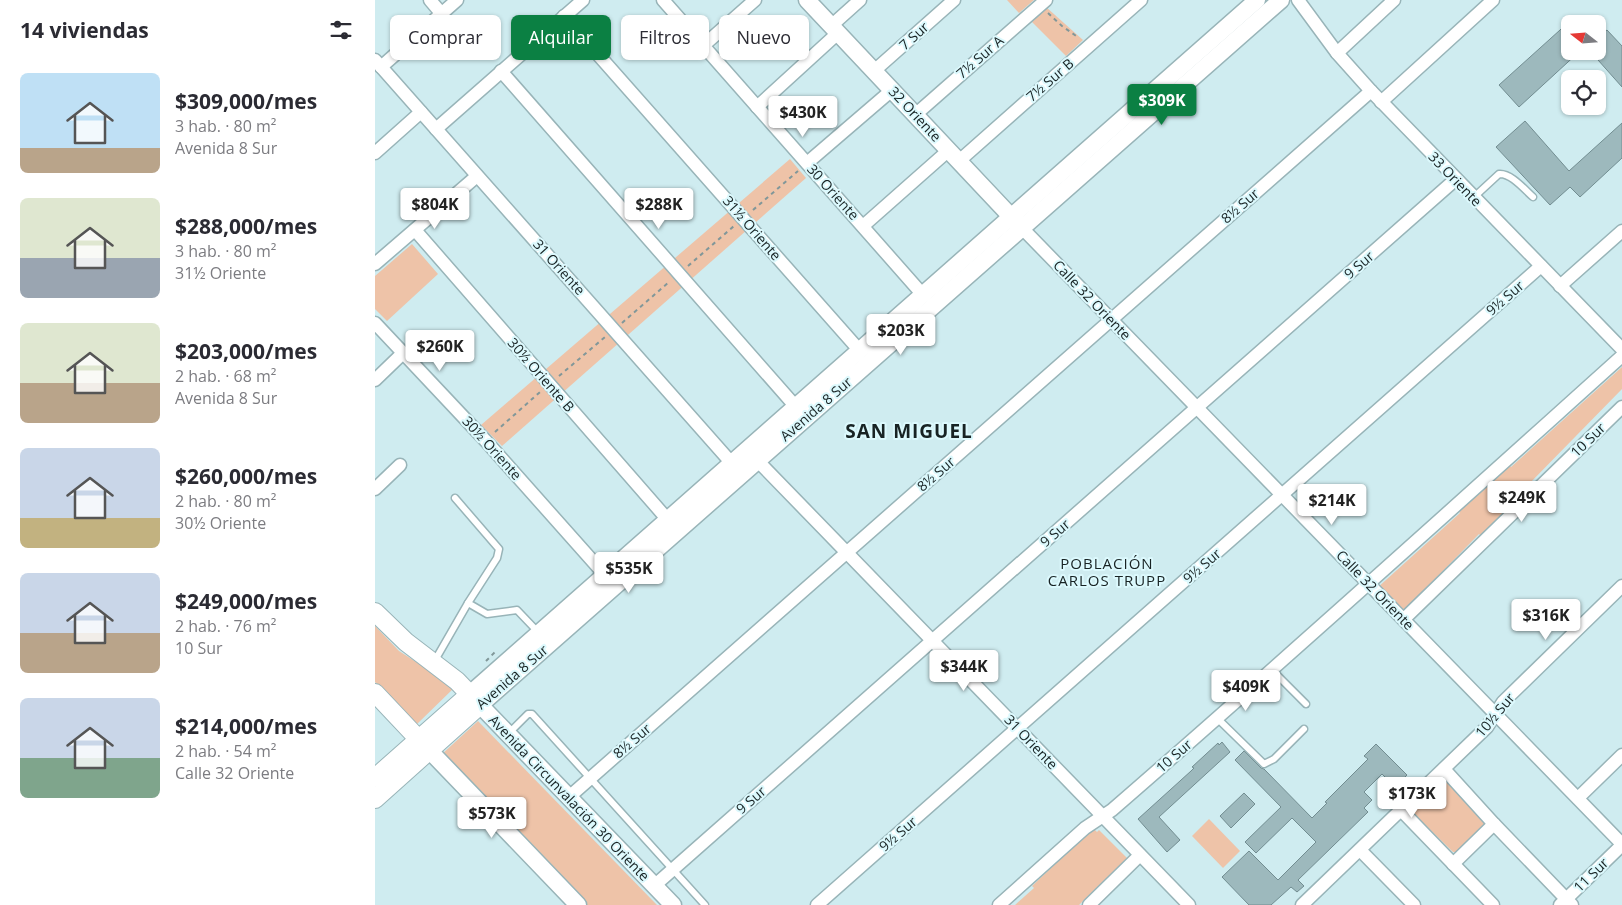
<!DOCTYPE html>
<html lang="es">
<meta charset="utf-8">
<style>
body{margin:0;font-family:"Open Sans",sans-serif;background:#f7f7f7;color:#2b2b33;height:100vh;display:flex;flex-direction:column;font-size:19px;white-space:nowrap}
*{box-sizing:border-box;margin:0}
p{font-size:16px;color:#7c7c81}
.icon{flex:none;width:28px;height:28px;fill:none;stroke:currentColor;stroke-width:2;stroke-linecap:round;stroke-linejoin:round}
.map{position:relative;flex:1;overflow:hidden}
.side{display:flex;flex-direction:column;background:#fff;width:375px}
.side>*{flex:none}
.top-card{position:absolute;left:15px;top:15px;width:475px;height:45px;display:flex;gap:10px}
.needle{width:32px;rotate:287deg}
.tools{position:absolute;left:1186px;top:15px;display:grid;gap:10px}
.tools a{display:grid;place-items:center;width:45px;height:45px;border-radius:8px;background:#fff;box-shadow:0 1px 4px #0004;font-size:25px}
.price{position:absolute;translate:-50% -42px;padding:0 11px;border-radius:5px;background:#fff;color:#222;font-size:16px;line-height:32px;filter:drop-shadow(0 1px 2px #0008)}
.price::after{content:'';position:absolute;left:50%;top:30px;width:15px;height:11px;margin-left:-8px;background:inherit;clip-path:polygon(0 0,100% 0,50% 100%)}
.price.on{background:#0b8043;color:#fff}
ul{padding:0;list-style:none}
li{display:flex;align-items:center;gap:15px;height:125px;padding:0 20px}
li span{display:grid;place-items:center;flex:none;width:140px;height:100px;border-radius:8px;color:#555}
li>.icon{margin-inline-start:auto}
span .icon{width:60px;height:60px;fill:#fffc;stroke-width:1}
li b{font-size:21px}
h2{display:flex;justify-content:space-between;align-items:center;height:60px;padding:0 20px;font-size:21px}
.pill{padding:0 18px;border-radius:8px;background:#fff;box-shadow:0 1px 4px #0004;font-size:18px;line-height:45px}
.pill.on{background:#0b8043;color:#fff}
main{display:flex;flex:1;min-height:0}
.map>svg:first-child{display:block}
</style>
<main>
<section class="side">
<h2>14 viviendas<svg class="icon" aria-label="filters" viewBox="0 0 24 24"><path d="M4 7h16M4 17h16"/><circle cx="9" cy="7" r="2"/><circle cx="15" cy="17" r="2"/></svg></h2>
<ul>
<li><span style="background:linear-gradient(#bfe0f5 75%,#b9a48a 0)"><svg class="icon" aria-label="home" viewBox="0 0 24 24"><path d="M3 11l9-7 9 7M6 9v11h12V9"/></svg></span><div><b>$309,000/mes</b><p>3 hab. · 80 m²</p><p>Avenida 8 Sur</p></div></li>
<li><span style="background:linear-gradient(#dfe7d0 60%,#9aa5b1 0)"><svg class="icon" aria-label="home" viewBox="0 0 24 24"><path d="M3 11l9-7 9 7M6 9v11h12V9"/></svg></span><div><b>$288,000/mes</b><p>3 hab. · 80 m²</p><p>31½ Oriente</p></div></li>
<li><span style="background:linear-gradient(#dfe7d0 60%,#b9a48a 0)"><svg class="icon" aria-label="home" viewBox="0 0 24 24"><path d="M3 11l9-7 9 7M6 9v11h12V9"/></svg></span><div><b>$203,000/mes</b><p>2 hab. · 68 m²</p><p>Avenida 8 Sur</p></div></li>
<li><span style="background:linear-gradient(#c9d6e8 70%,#c2b280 0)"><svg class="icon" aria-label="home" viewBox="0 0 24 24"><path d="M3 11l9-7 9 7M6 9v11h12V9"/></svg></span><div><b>$260,000/mes</b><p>2 hab. · 80 m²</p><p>30½ Oriente</p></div></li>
<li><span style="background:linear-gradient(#c9d6e8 60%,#b9a48a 0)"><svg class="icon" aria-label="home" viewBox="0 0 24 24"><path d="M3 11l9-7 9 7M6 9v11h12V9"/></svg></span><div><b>$249,000/mes</b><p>2 hab. · 76 m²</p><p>10 Sur</p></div></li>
<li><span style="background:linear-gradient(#c9d6e8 60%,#7fa58c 0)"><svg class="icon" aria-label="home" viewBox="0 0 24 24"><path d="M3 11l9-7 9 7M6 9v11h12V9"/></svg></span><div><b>$214,000/mes</b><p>2 hab. · 54 m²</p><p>Calle 32 Oriente</p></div></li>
</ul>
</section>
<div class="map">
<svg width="1247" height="905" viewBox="0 0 1247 905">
<rect width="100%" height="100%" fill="#cfecf0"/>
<g fill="#eec3a8">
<path d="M632 0H659L644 13Z"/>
<path d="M671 7 708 40 691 56 657 22Z"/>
<path d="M415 159 431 178 127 446 106 425Z"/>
<path d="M37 244 63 274 12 321 0 309V276Z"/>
<path d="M1247 367V389L1153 485 1158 492 1110 540 1104 534 1026 614 1001 589 1085 513 1082 509 1131 461 1136 467Z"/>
<path d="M0 626 24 651 80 687 41 725 0 682Z"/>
<path d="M103 721 282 905H212L66 755Z"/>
<path d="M1066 782H1072L1109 821V826L1083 852H1078L1039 814 1040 808Z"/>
<path d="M834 819 865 851 848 868 817 836Z"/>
<path d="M718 828 722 832 724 830 752 858 704 905H640L659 888 657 886Z"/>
</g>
<g fill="#9db9bd" stroke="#728d91">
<path d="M1195 21V51H1205L1144 107 1124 85Z"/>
<path d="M1232 30 1247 46V87L1215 51H1222V38Z"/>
<path d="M1150 121 1194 171 1247 123V158L1205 197 1195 187 1175 205 1121 147Z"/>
<path d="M847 742 855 752 784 817 805 840 792 852 763 819 816 771 819 768 817 767 843 743 844 745Z"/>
<path d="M1001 744 1032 775 1020 787 1007 774 989 792 997 800 989 808 993 812 923 880 929 886 922 892 916 887 896 905H874L847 877 874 851 903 880 941 842 917 818 881 853 870 842 906 807 860 760 869 751 886 768 889 769 937 818 952 803 950 802 993 759 989 756Z"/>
<path d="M869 793 880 804 856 828 845 816Z"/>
</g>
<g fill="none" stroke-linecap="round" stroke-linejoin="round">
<defs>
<g id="service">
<path d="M1098 198 1124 174C1136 173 1149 189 1158 197"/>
<path d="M80 498 124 549 122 558 93 603 112 614 142 610 163 632"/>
<path d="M59 662 93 603"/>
<path d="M898 671 931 704"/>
<path d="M843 719 889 764 899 759 929 729"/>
<path d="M134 733 153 714H157L330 905"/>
</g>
<g id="minor">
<path d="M55 0 66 13"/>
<path d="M288 0 548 295"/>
<path d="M923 0 962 53 996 91 1247 349"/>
<path d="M189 16 485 351"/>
<path d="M456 26 485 0"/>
<path d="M329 45 380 0"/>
<path d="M962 53 1019 0"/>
<path d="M0 60 361 468"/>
<path d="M6 67 82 0"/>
<path d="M126 71 421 407"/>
<path d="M499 71 579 0"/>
<path d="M1006 102 1118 0"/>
<path d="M382 107 463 33"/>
<path d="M540 115 671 0"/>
<path d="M61 129 208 0"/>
<path d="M0 153 46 112"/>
<path d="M584 161 766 0"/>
<path d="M432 163 517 90"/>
<path d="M488 226 574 150"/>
<path d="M647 228 1247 844"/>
<path d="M40 230 293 520"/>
<path d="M0 264 102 176"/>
<path d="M1185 286 1247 231"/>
<path d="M0 323 110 440 230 575"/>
<path d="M0 380 28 353"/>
<path d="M377 455 814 905"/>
<path d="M0 489 25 465"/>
<path d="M1029 619 1247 407"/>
<path d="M1069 769 1119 824 1197 905"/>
<path d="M194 797 996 91"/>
<path d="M1203 798 1247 755"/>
<path d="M1026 810 1118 905"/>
<path d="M985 850 1039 905"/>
<path d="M1078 864 1119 824"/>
<path d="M279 886 1081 179"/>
<path d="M442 905 1166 266"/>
<path d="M624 905 710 828 737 810C909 661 1078 508 1247 356"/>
<path d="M714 905 765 855"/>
<path d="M927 905 1112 727 1128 702 1247 586"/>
<path d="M1185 905 1247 845"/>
</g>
<g id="tertiary">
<path d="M432 0 643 224"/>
<path d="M95 694 882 0"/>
<path d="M55 751 203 905"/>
<path d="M298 905 105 705 906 0"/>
</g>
<g id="secondary">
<path d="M0 612 31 642 82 681 105 705 0 799"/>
<path d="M0 693 51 747"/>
<path d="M0 778 95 694"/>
</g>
</defs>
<use href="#service" stroke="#98b4b8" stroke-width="9"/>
<use href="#minor" stroke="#98b4b8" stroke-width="15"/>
<use href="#tertiary" stroke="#98b4b8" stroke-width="19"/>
<use href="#secondary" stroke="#98b4b8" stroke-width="20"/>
<g stroke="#819799" stroke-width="2" stroke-dasharray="4 4" stroke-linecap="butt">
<path d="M673 13 687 26 704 38"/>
<path d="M378 210 423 171"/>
<path d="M313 266 359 226"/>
<path d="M247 323 294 282"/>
<path d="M184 376 230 337"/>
<path d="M120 432 165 392"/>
<path d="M111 661 120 652"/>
</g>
<use href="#service" stroke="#fff" stroke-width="6"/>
<use href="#minor" stroke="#fff" stroke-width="12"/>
<use href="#tertiary" stroke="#fff" stroke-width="16"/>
<use href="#secondary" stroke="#fff" stroke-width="18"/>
</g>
<g text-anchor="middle" stroke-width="4" stroke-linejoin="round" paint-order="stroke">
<g font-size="14" fill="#182324" stroke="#dcf9fd">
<text transform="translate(539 36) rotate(-42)" y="5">7 Sur</text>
<text transform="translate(605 57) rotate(-41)" y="5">7½ Sur A</text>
<text transform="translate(675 80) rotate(-41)" y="5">7½ Sur B</text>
<text transform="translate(540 114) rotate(47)" y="5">32 Oriente</text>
<text transform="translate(1080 179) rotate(46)" y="5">33 Oriente</text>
<text transform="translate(458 192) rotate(48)" y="5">30 Oriente</text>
<text transform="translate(865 206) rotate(-41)" y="5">8½ Sur</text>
<text transform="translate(377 228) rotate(49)" y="5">31½ Oriente</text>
<text transform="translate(984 265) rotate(-41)" y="5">9 Sur</text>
<text transform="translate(184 267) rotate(48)" y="5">31 Oriente</text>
<text transform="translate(1130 298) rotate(-41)" y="5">9½ Sur</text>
<text transform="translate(717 300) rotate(46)" y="5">Calle 32 Oriente</text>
<text transform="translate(166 375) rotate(49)" y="5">30½ Oriente B</text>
<text transform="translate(441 409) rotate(-41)" y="5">Avenida 8 Sur</text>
<text transform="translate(1213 440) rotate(-44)" y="5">10 Sur</text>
<text transform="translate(117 448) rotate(48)" y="5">30½ Oriente</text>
<text transform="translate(561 474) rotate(-41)" y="5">8½ Sur</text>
<text transform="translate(680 533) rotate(-41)" y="5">9 Sur</text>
<text transform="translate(827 566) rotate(-41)" y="5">9½ Sur</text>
<text transform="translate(1000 590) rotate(46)" y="5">Calle 32 Oriente</text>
<text transform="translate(137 677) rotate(-41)" y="5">Avenida 8 Sur</text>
<text transform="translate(1120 715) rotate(-50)" y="5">10½ Sur</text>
<text transform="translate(257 741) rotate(-41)" y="5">8½ Sur</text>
<text transform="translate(656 742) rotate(46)" y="5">31 Oriente</text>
<text transform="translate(799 756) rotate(-41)" y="5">10 Sur</text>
<text transform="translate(194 798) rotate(46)" y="5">Avenida Circunvalación 30 Oriente</text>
<text transform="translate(376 800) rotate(-41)" y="5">9 Sur</text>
<text transform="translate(523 834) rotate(-41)" y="5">9½ Sur</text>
<text transform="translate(1216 875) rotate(-44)" y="5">11 Sur</text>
</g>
<g font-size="15" letter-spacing="1" fill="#182324" stroke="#dcf9fd">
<text x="732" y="569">POBLACIÓN<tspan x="732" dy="17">CARLOS TRUPP</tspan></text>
</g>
<g font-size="19" font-weight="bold" letter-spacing="1" fill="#182324" stroke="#dcf9fd">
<text x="534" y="438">SAN MIGUEL</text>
</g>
</g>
</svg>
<div class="tools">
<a><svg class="needle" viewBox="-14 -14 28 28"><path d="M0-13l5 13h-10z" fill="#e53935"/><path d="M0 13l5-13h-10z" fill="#7c7c81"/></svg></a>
<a><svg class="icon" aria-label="locate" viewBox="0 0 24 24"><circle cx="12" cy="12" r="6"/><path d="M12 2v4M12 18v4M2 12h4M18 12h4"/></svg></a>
</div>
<b class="price on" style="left:787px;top:126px">$309K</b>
<b class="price" style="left:428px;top:138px">$430K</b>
<b class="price" style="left:60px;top:230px">$804K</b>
<b class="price" style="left:284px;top:230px">$288K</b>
<b class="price" style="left:526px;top:356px">$203K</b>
<b class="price" style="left:65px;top:372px">$260K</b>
<b class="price" style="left:1147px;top:523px">$249K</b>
<b class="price" style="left:957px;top:526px">$214K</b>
<b class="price" style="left:254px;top:594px">$535K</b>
<b class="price" style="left:1171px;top:641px">$316K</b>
<b class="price" style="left:589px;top:692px">$344K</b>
<b class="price" style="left:871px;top:712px">$409K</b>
<b class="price" style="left:1037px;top:819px">$173K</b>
<b class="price" style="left:117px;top:839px">$573K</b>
<div class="top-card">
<a class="pill">Comprar</a>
<a class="pill on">Alquilar</a>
<a class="pill">Filtros</a>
<a class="pill">Nuevo</a>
</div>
</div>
</main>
